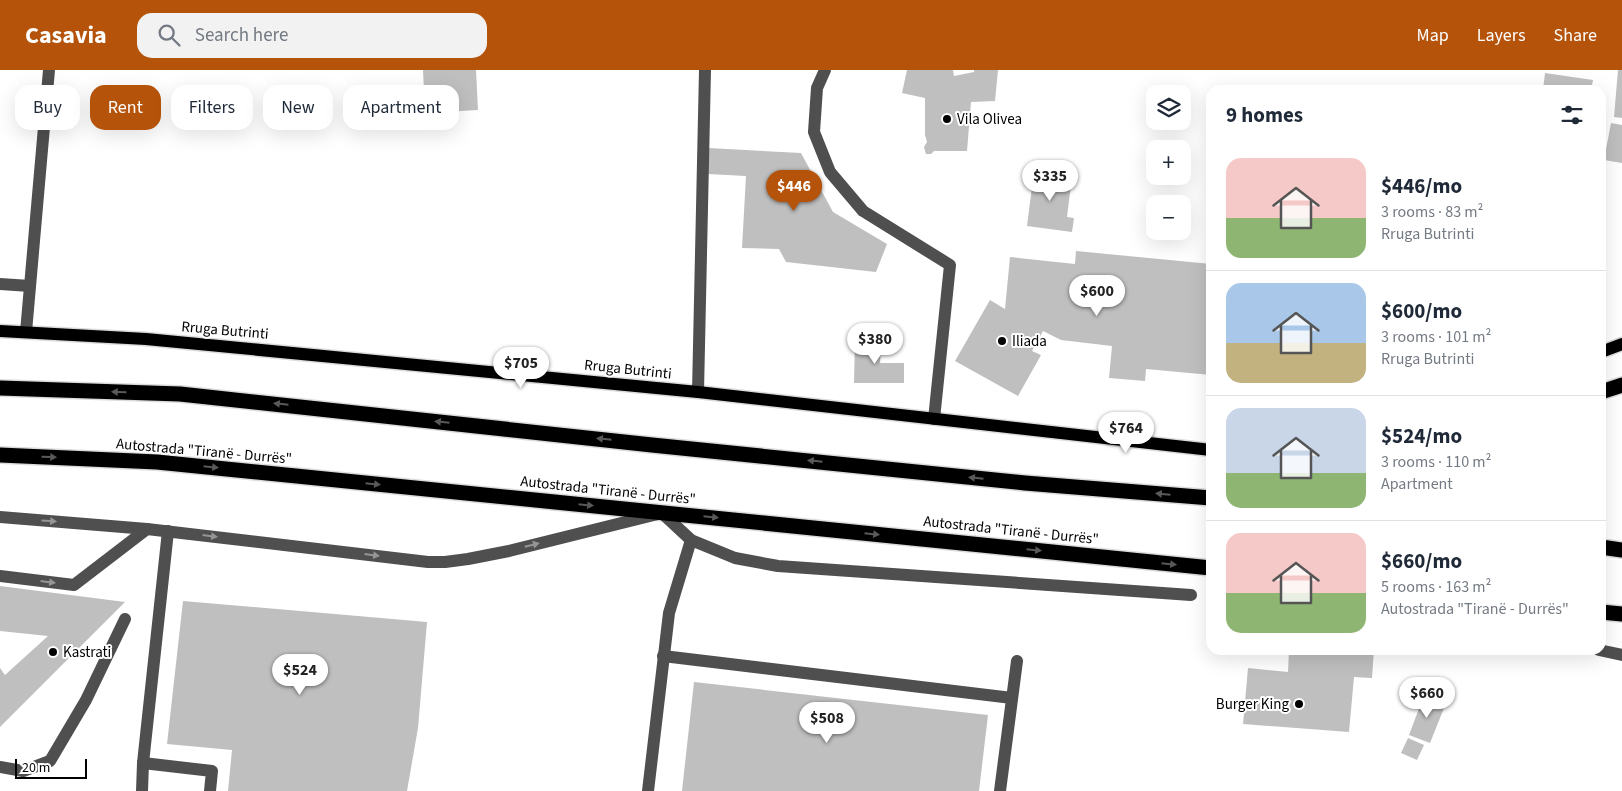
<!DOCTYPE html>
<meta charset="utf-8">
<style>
body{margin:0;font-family:"Source Sans 3",sans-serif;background:#f2f2f3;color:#1f2937;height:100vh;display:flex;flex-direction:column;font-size:19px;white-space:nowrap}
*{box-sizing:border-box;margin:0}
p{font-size:16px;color:#747a83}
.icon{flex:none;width:28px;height:28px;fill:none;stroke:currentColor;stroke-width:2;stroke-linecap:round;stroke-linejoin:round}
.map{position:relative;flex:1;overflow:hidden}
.drawer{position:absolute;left:1206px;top:15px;width:400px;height:570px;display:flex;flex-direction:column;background:#fff;border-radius:15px;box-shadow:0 5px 20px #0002}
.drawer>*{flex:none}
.top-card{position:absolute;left:15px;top:15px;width:475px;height:45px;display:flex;gap:10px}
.controls{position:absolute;left:1146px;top:15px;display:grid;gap:10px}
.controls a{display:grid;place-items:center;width:45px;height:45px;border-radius:10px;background:#fff;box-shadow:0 5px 20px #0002;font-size:25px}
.scale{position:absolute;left:15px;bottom:12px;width:72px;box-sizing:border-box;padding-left:5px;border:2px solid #000;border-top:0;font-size:14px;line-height:18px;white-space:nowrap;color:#000;-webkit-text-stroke:4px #fff;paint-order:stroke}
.price{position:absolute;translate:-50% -42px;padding:0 11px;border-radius:18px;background:#fff;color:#222;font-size:16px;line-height:32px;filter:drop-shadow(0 1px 2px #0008)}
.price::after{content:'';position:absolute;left:50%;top:30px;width:15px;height:11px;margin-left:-8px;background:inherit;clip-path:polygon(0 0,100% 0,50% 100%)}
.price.on{background:#b45309;color:#fff}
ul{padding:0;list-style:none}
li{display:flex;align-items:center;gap:15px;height:125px;padding:0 20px}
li+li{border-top:1px solid #e0e1e3}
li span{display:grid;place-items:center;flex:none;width:140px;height:100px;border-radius:15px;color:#555}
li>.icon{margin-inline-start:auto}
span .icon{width:60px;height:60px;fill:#fffc;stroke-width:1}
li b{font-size:21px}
h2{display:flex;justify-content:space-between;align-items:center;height:60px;padding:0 20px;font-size:21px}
.tag{padding:0 18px;border-radius:15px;background:#fff;box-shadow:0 5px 20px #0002;font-size:18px;line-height:45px}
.tag.on{background:#b45309;color:#fff}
header{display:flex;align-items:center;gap:30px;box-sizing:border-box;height:70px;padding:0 25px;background:#b45309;color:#fff}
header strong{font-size:24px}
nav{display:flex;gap:28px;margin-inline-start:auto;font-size:18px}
.search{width:350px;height:45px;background:#f2f2f3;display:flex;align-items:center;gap:12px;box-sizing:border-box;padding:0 18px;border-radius:15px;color:#747a83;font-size:19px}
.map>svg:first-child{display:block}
</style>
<header>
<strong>Casavia</strong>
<div class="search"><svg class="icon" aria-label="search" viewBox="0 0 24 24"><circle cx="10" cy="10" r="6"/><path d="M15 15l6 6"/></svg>Search here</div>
<nav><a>Map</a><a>Layers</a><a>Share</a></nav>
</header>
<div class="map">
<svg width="1622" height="721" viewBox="0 0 1622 721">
<rect width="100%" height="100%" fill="#fff"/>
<g fill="#bfbfbf">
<path d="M423 0H476L478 40 425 43Z"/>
<path d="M907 0H953L954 6 974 2V0H998L995 31 971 32 967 81H934L931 84H926L924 77 927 72 925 65V28L902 23Z"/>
<path d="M1618 0H1622V48L1614 47Z"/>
<path d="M1545 3 1593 10 1591 20H1543Z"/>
<path d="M1611 53 1622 55V93L1604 90Z"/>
<path d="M709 78 801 83 833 142 887 174 876 202 786 192 779 179 742 178 746 106 707 104Z"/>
<path d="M1034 101 1072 106 1067 147 1074 148 1072 162 1027 156Z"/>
<path d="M1076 181 1211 194V305L1146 299 1145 311 1109 308 1112 276 1061 270 1043 261 1032 281 1041 285 1018 326 955 291 990 230 1005 239 1010 187 1075 194Z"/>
<path d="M855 270 881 271 880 293H904V313H854Z"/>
<path d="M0 516 125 532 0 657V598L5 605 48 566 0 561Z"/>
<path d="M183 531 427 552 418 658 407 721H228L232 680 167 674Z"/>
<path d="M1289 580H1374L1372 608 1354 607 1349 662 1243 654 1248 598 1288 602Z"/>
<path d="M694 612 988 645 979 721H682Z"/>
<path d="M1424 625 1446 633 1430 673 1409 665Z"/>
<path d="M1408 668 1424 675 1417 690 1401 683Z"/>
</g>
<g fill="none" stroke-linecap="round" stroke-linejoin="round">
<defs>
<g id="major">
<path d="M0 261 146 269 698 322 1211 380"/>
<path d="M1601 282 1622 274"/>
</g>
<g id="highway">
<path d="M0 318 180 324 652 375 1025 413 1211 428"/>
<path d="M1601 322 1622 315"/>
<path d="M0 385 157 392 1211 498"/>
<path d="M1601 477 1622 480"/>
<path d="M1601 542 1622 544"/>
</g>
</defs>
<use href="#major" stroke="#dbdbdb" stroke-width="15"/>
<use href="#highway" stroke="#dbdbdb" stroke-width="18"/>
<g stroke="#4f4f4f" stroke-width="12">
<path d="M825 0 817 18 814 62 830 102 863 141 950 195 934 349"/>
<path d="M0 214 30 216"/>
<path d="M26 262 49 0"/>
<path d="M698 322 705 0"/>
<path d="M0 447 147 459 428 492H445L468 489 509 481 662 443 691 470 735 488 778 496 1191 525"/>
<path d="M0 506 74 515 147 459"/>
<path d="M1599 580 1622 585"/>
<path d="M663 586 1012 628"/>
<path d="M143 693 212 701 210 721"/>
<path d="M0 697 23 701 50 691 86 630 125 549"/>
<path d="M142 721 143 693 168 461"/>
<path d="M648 721 669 543 691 470"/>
<path d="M1000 721 1017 591"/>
</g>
<use href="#major" stroke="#000" stroke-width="12"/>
<use href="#highway" stroke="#000" stroke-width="15"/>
</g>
<defs><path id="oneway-solid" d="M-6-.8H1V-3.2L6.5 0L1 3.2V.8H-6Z" transform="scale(1.25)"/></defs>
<g fill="#595959">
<use href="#oneway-solid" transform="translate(119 322) rotate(-178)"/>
<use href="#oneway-solid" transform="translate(281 334) rotate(-174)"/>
<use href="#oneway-solid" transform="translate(442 352) rotate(-174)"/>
<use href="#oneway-solid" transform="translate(604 369) rotate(-174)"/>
<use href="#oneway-solid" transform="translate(49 387) rotate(2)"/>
<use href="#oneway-solid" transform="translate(815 391) rotate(-174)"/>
<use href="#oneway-solid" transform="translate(211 397) rotate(6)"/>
<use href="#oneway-solid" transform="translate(976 408) rotate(-174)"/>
<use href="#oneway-solid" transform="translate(373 414) rotate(6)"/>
<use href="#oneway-solid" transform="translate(1163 424) rotate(-175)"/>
<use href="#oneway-solid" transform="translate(586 435) rotate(6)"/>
<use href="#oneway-solid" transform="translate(711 447) rotate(6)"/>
<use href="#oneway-solid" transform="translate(872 464) rotate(6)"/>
<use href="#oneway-solid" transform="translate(1034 480) rotate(6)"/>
<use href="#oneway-solid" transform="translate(1169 494) rotate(6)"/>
</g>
<g fill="#959595">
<use href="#oneway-solid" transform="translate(49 451) rotate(4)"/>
<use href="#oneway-solid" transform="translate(210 466) rotate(7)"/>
<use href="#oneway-solid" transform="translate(532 475) rotate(-14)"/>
<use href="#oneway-solid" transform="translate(372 485) rotate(7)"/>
<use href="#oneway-solid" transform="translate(48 512) rotate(7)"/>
</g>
<g fill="#000" stroke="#fff" stroke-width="2">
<circle cx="947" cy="49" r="5"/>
<circle cx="1002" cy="271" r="5"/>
<circle cx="53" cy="582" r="5"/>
<circle cx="1299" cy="634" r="5"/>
</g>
<g text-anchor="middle" stroke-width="4" stroke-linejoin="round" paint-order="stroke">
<g font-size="15" fill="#000" stroke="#fff" text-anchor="start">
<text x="957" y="54">Vila Olivea</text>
<text x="1012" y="276">Iliada</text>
<text x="63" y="587">Kastrati</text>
<text x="1289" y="639" text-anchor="end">Burger King</text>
</g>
<g font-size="15" fill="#000" stroke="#fff">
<text transform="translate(225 260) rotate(5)" y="5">Rruga Butrinti</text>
<text transform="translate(628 299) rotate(6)" y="5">Rruga Butrinti</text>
<text transform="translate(204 381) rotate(5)" y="5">Autostrada "Tiranë - Durrës"</text>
<text transform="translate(608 420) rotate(6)" y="5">Autostrada "Tiranë - Durrës"</text>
<text transform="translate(1011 460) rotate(6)" y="5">Autostrada "Tiranë - Durrës"</text>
</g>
</g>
</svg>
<div class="controls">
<a><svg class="icon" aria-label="layers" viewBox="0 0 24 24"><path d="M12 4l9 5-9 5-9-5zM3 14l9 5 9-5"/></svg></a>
<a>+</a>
<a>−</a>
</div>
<div class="scale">20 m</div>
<b class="price" style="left:1050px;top:132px">$335</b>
<b class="price on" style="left:794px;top:142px">$446</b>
<b class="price" style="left:1097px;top:247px">$600</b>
<b class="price" style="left:875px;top:295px">$380</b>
<b class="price" style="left:521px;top:319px">$705</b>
<b class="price" style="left:1126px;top:384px">$764</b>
<b class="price" style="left:300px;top:626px">$524</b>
<b class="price" style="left:1427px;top:649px">$660</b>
<b class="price" style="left:827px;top:674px">$508</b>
<div class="top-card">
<a class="tag">Buy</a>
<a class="tag on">Rent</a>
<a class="tag">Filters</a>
<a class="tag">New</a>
<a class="tag">Apartment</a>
</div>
<section class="drawer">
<h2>9 homes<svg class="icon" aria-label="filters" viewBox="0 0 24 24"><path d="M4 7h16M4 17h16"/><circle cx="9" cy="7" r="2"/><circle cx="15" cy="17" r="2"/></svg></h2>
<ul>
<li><span style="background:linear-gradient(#f6c9c9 60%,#8fb573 0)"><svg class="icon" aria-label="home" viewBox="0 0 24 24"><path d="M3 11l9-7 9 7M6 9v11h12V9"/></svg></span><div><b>$446/mo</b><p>3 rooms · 83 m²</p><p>Rruga Butrinti</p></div></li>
<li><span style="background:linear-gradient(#a9c7e8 60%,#c2b280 0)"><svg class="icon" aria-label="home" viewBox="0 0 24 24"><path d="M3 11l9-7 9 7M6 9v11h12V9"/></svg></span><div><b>$600/mo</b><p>3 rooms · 101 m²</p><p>Rruga Butrinti</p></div></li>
<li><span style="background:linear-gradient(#c9d6e8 65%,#8fb573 0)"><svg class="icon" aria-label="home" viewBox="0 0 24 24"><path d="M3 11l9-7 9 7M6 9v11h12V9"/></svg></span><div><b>$524/mo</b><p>3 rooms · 110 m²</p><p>Apartment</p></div></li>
<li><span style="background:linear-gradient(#f6c9c9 60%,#8fb573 0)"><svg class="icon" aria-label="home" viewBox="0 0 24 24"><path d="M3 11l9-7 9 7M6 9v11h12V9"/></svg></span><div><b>$660/mo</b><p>5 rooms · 163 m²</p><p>Autostrada &quot;Tiranë - Durrës&quot;</p></div></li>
</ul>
</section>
</div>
